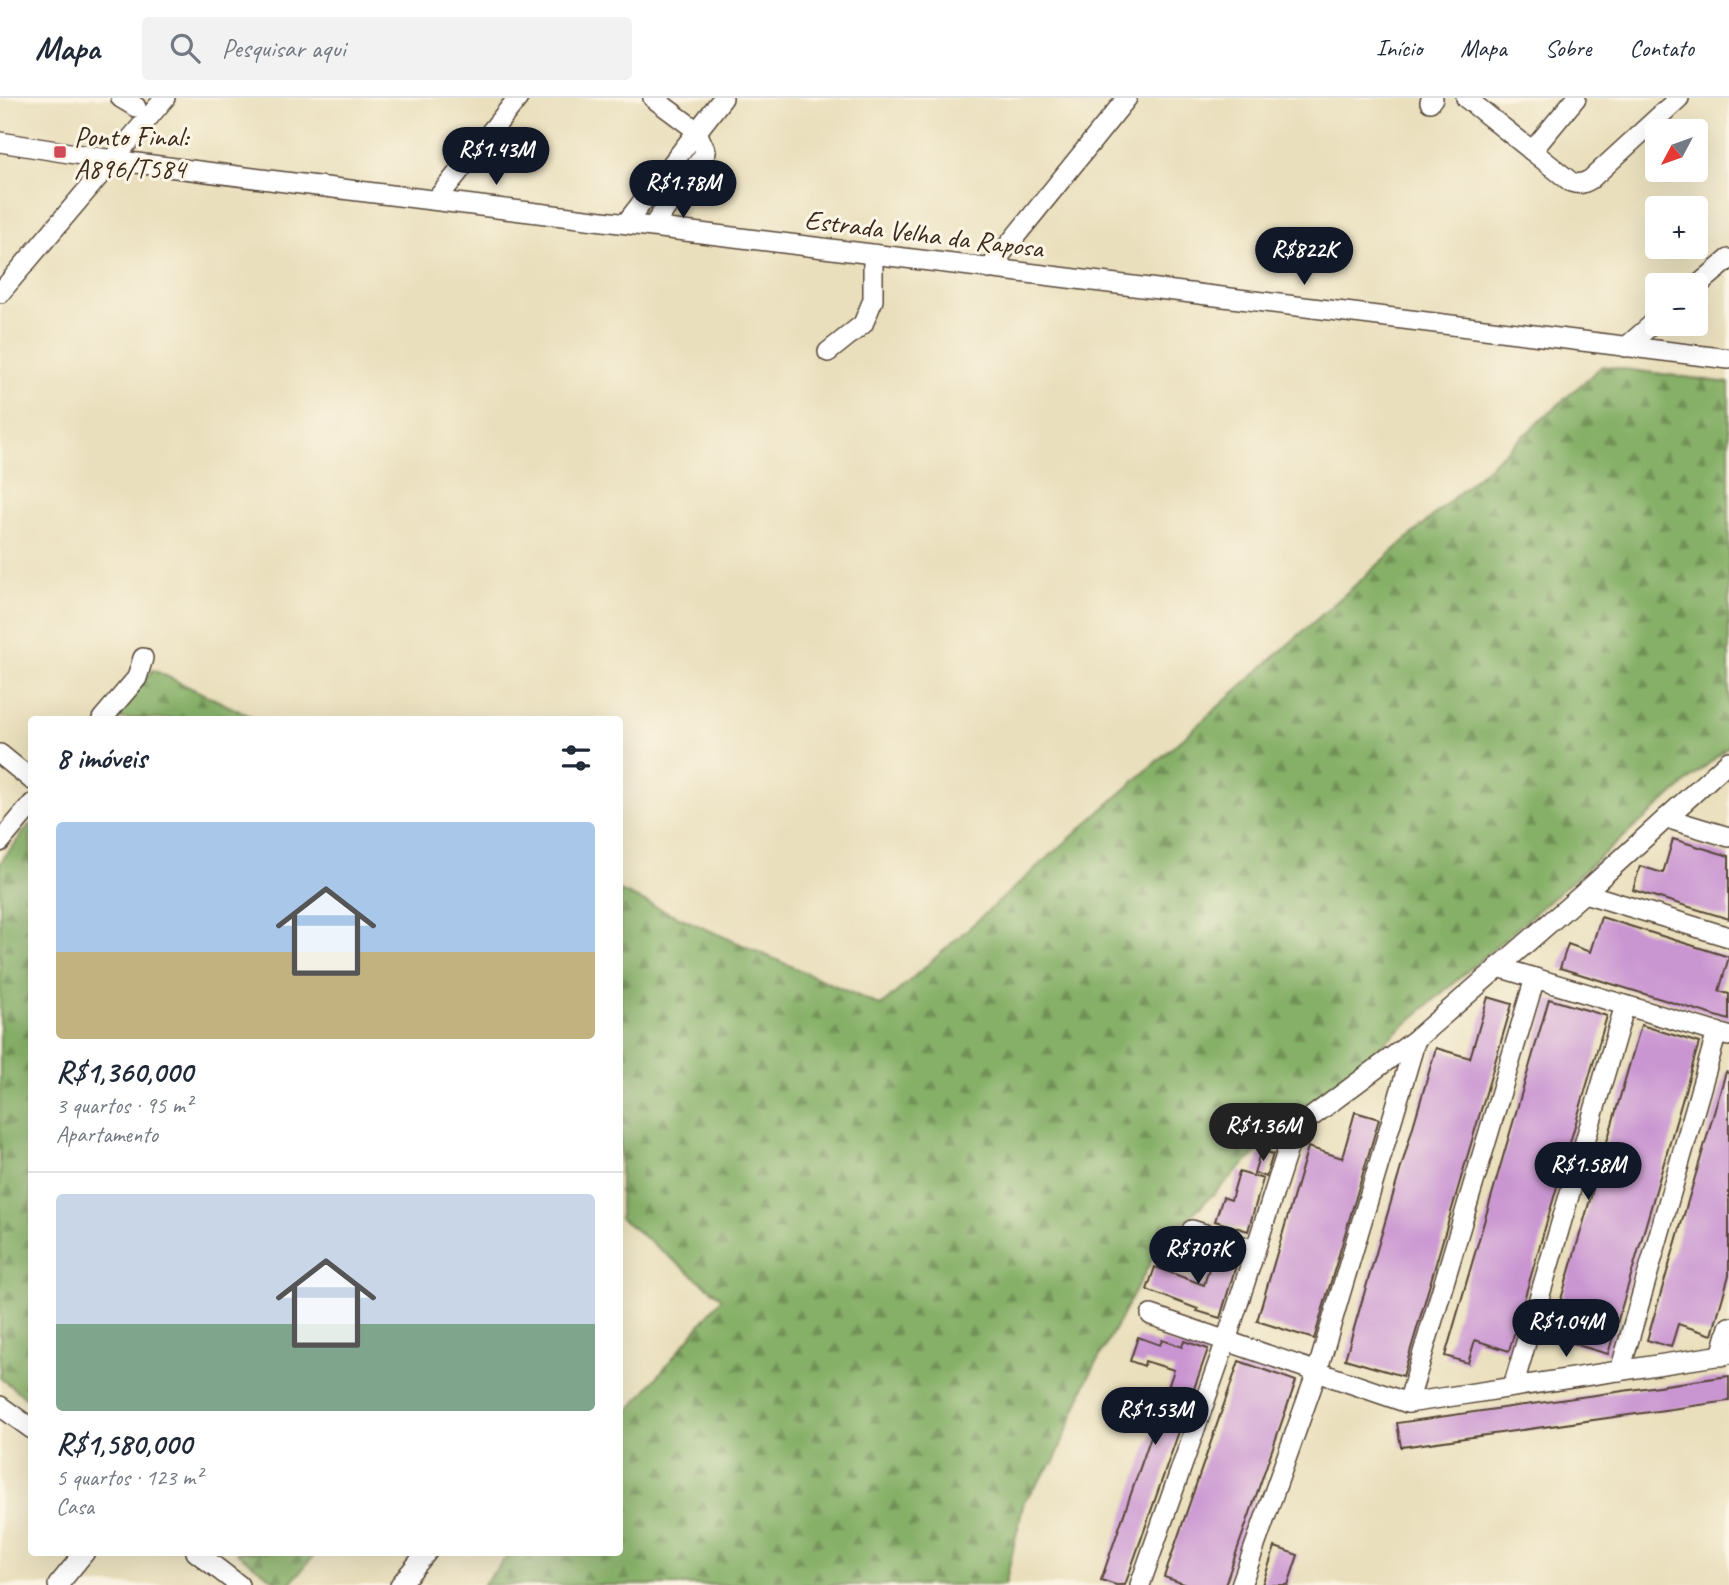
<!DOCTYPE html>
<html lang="pt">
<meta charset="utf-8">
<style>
body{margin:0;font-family:Caveat,sans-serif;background:#f2f2f3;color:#1f2937;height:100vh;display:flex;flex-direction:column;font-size:26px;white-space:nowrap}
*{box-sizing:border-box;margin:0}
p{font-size:23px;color:#747a83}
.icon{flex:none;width:38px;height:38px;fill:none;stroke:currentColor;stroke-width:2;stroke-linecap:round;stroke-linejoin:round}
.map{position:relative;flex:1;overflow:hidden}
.side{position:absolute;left:28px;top:618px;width:595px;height:840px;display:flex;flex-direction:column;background:#fff;border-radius:7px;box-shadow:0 7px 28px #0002}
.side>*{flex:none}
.needle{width:46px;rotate:229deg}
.buttons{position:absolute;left:1645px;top:21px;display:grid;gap:14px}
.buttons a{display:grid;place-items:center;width:63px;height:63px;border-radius:7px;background:#fff;box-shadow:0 7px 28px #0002;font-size:35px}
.price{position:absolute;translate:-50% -60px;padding:0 16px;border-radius:24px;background:#111827;color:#fff;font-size:23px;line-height:46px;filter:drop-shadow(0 2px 4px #0008)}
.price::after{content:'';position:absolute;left:50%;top:42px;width:21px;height:16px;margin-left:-10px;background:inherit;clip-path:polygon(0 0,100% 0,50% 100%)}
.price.on{background:#222;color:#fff}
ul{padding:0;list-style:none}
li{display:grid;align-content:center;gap:14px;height:371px;padding:0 28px}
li+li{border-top:2px solid #e0e1e3}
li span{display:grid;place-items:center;height:217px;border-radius:7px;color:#555}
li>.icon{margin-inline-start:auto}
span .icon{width:126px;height:126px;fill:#fffc;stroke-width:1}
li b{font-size:30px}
h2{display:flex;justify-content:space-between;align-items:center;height:84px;padding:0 28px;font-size:30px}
header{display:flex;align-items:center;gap:42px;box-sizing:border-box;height:98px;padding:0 35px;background:#fff;border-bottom:2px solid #e0e1e3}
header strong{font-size:33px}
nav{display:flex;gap:38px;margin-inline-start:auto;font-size:24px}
.search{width:490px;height:63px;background:#f2f2f3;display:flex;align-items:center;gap:18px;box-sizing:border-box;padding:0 24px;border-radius:7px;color:#747a83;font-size:26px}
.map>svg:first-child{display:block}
</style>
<header>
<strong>Mapa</strong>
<div class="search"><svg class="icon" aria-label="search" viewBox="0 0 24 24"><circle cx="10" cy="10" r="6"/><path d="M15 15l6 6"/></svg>Pesquisar aqui</div>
<nav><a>Início</a><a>Mapa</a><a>Sobre</a><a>Contato</a></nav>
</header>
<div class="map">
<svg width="1729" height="1487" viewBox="0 0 1729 1487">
<defs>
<pattern id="forest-firs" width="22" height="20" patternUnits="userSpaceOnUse" patternTransform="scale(1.75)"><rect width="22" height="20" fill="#86b068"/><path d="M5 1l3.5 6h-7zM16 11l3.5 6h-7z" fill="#6f8f55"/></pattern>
</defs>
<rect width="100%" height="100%" fill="#fcf5e5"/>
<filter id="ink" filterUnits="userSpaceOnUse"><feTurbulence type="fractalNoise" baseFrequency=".0143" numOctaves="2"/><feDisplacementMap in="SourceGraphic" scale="14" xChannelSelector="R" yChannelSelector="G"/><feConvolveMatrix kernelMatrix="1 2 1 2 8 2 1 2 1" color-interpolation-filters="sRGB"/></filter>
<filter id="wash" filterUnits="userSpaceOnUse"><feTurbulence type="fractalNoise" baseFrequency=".00686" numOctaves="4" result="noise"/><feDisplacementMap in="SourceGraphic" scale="28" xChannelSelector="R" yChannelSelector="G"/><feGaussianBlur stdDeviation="1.57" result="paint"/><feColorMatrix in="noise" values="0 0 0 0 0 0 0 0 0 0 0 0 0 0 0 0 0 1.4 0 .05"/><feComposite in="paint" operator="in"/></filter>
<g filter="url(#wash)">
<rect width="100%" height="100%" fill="#e9dfbc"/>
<g fill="url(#forest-firs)" stroke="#606d43" stroke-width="2">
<path d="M1602 268 1729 285V648L1257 1054 1160 1147 1088 1280 1055 1362 1024 1403 1005 1487H483L511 1454H620V1324L722 1200 620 1120V793L881 908Z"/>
<path d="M153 572 256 621H114Z"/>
<path d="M31 725V1303L0 1280V765Z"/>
<path d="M236 1454H317L289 1487H281Z"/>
</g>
<g id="blocks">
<g fill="#ca96d2">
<path d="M1673 741 1729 758V821L1633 792 1640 768 1663 775Z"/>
<path d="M1601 819 1729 859 1719 893 1729 896V922L1560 870 1568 846 1590 854Z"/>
<path d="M1488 899 1512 906 1403 1278 1345 1261 1436 950 1470 960Z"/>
<path d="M1549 901 1607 918 1509 1253 1475 1242 1468 1265 1445 1258Z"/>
<path d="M1641 927 1699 945 1608 1256 1550 1239Z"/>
<path d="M1726 974 1729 975V1177L1712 1237 1678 1226 1671 1249 1647 1242Z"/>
<path d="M1355 1014 1379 1021 1314 1241 1257 1223 1308 1049 1342 1060Z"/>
<path d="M1261 1052 1273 1056 1266 1079 1254 1075Z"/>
<path d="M1239 1074 1263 1081 1248 1133 1215 1123 1223 1099 1231 1102Z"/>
<path d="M1214 1154 1238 1161 1220 1220 1197 1213 1198 1211 1147 1192 1155 1169 1204 1187Z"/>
<path d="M1138 1239 1160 1247 1162 1242 1182 1249 1184 1243 1208 1251 1125 1487H1116L1101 1482 1174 1272 1145 1263 1144 1268 1130 1263Z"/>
<path d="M1239 1263 1296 1283 1225 1487H1187L1164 1479Z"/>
<path d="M1729 1278V1303L1401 1349 1397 1325Z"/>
<path d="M1275 1449 1298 1457 1288 1487H1262Z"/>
</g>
</g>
</g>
<g filter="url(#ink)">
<use href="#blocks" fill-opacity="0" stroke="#554536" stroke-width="2"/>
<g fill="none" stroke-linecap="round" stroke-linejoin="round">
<defs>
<g id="minor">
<path d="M121 0 136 9"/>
<path d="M1466 0 1571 84C1580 87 1584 85 1591 81L1679 0"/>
<path d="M1430 4 1433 0"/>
<path d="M0 44 113 62 293 85 1729 261"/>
<path d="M1532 53 1576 0"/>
<path d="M436 102 518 0"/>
<path d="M626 125 723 0"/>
<path d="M653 128 706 54 696 32 653 0"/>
<path d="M989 171 1127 0"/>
<path d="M1696 189 1729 161"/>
<path d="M0 195 165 0"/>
<path d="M1626 249 1657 222"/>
<path d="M828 254 863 226 873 202V157"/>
<path d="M102 621 137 580 143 560"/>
<path d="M0 656 32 682"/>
<path d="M1666 720 1729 739"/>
<path d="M0 744 32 706"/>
<path d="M1584 795 1729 839"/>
<path d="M1498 869 1728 938"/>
<path d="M1192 1132 1255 1152"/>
<path d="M1151 1217 1408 1305 1729 1256"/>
<path d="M1721 1258 1729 1229"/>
<path d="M1620 1273 1717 934"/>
<path d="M1513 1289 1625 907"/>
<path d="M1408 1305 1535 880"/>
<path d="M0 1308 32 1331"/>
<path d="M196 1454 239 1487"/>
<path d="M58 1487 85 1454"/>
<path d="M400 1487 427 1454"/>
<path d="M1140 1487 1226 1243 1294 1032 1416 941 1584 795 1729 663"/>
<path d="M1241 1487 1317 1274 1416 941"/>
</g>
</defs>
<use href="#minor" stroke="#554536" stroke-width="22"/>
<use href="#minor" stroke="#fff" stroke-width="19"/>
</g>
</g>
<rect fill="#d1495b" stroke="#fcf5e5" stroke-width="2.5" x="53" y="47" width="14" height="14" rx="3.5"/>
<g text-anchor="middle" stroke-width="6" stroke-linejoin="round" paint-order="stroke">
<g font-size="28" fill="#3b2a1e" stroke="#fcf5e5" text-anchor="start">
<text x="74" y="48">Ponto Final:<tspan x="74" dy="32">A896/T584</tspan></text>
</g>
<g font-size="28" fill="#3b2a1e" stroke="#fcf5e5">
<text transform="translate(924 135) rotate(7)" y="10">Estrada Velha da Raposa</text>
</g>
</g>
</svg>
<div class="buttons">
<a><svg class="needle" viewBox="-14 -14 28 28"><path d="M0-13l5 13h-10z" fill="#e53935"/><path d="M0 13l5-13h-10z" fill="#747a83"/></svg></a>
<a>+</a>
<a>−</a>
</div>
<b class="price" style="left:496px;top:89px">R$1.43M</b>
<b class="price" style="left:683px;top:122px">R$1.78M</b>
<b class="price" style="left:1304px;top:189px">R$822K</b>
<b class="price on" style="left:1263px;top:1065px">R$1.36M</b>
<b class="price" style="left:1588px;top:1104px">R$1.58M</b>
<b class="price" style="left:1198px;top:1188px">R$707K</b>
<b class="price" style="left:1566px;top:1261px">R$1.04M</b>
<b class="price" style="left:1155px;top:1349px">R$1.53M</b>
<section class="side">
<h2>8 imóveis<svg class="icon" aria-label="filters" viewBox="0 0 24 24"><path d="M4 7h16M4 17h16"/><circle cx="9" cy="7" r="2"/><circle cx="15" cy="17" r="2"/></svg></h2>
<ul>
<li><span style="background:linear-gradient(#a9c7e8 60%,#c2b280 0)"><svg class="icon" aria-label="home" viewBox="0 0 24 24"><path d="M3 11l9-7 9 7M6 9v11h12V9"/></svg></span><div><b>R$1,360,000</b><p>3 quartos · 95 m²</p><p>Apartamento</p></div></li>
<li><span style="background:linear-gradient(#c9d6e8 60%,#7fa58c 0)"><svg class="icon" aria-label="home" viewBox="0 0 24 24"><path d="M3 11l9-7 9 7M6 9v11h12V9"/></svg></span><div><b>R$1,580,000</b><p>5 quartos · 123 m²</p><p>Casa</p></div></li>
</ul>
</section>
</div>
